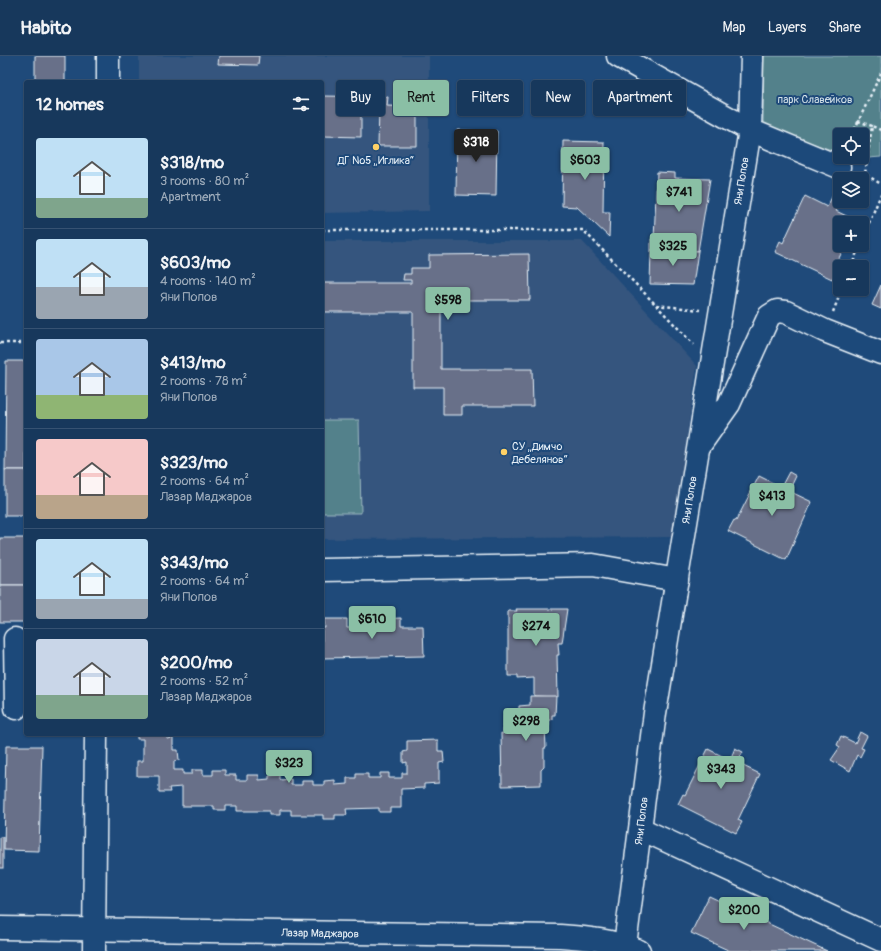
<!DOCTYPE html>
<meta charset="utf-8">
<style>
body{margin:0;font-family:Pangolin,sans-serif;background:#244365;color:#f1f3f6;height:100vh;display:flex;flex-direction:column;font-size:15px;white-space:nowrap}
*{box-sizing:border-box;margin:0}
p{font-size:13px;color:#9eacbb}
.icon{flex:none;width:22px;height:22px;fill:none;stroke:currentColor;stroke-width:2;stroke-linecap:round;stroke-linejoin:round}
.map{position:relative;flex:1;overflow:hidden}
.details{position:absolute;left:24px;top:24px;width:300px;height:656px;display:flex;flex-direction:column;background:#17385c;border-radius:4px;box-shadow:0 1px 3px #0004,0 0 0 1px #365272}
.details>*{flex:none}
.banner{position:absolute;left:336px;top:24px;width:380px;height:36px;display:flex;gap:8px}
.buttons{position:absolute;left:833px;top:72px;display:grid;gap:8px}
.buttons a{display:grid;place-items:center;width:36px;height:36px;border-radius:4px;background:#17385c;box-shadow:0 1px 3px #0004,0 0 0 1px #365272;font-size:20px}
.price{position:absolute;translate:-50% -34px;padding:0 9px;border-radius:4px;background:#8abfa5;color:#111;font-size:13px;line-height:26px;filter:drop-shadow(0 1px 2px #0008)}
.price::after{content:'';position:absolute;left:50%;top:24px;width:12px;height:9px;margin-left:-6px;background:inherit;clip-path:polygon(0 0,100% 0,50% 100%)}
.price.on{background:#222;color:#fff}
ul{padding:0;list-style:none}
li{display:flex;align-items:center;gap:12px;height:100px;padding:0 12px}
li+li{border-top:1px solid #365272}
li span{display:grid;place-items:center;flex:none;width:112px;height:80px;border-radius:4px;color:#555}
li>.icon{margin-inline-start:auto}
span .icon{width:48px;height:48px;fill:#fffc;stroke-width:1}
li b{font-size:17px}
h2{display:flex;justify-content:space-between;align-items:center;height:48px;padding:0 12px;font-size:17px}
.pill{padding:0 14px;border-radius:4px;background:#17385c;box-shadow:0 1px 3px #0004,0 0 0 1px #365272;font-size:14px;line-height:36px}
.pill.on{background:#8abfa5;color:#111}
header{display:flex;align-items:center;gap:24px;box-sizing:border-box;height:56px;padding:0 20px;background:#17385c;border-bottom:1px solid #365272}
header strong{font-size:19px}
nav{display:flex;gap:22px;margin-inline-start:auto;font-size:14px}
.map>svg:first-child{display:block}
</style>
<header>
<strong>Habito</strong>
<nav><a>Map</a><a>Layers</a><a>Share</a></nav>
</header>
<div class="map">
<svg width="881" height="895" viewBox="0 0 881 895">
<rect width="100%" height="100%" fill="#1f4a7a"/>
<filter id="ink" filterUnits="userSpaceOnUse"><feTurbulence type="fractalNoise" baseFrequency=".025" numOctaves="2"/><feDisplacementMap in="SourceGraphic" scale="8" xChannelSelector="R" yChannelSelector="G"/><feConvolveMatrix kernelMatrix="1 2 1 2 8 2 1 2 1" color-interpolation-filters="sRGB"/></filter>
<g filter="url(#ink)">
<g fill="#35557e">
<path d="M139 0H429V155L322 157V26H139Z"/>
<path d="M322 185H582L697 310 673 481 322 483Z"/>
</g>
<g fill="#53818b" stroke="#9eb9c2">
<path d="M764 0H881V101L856 103 850 101H862V79H840V97L763 70Z"/>
<path d="M322 364H359L361 457H322Z"/>
</g>
<g fill="#687089" stroke="#e8f1f8">
<rect x="35" y="0" width="30" height="26"/>
<path d="M219 0H259L258 9 218 8Z"/>
<path d="M322 40 388 41 387 50 417 51V90H378L379 53H361V81L322 80Z"/>
<path d="M457 74 497 75 496 140 456 139Z"/>
<path d="M563 85 604 86 603 156H610L609 181 577 151 562 150Z"/>
<path d="M657 116 675 117V122L710 123 698 195 651 194V183H654Z"/>
<path d="M834 137 840 140 841 145 836 155 857 165 856 167H840V189H845L835 211 837 213 832 223 775 196 780 185 783 187 805 140 827 151Z"/>
<path d="M651 194 698 195 693 229 650 228Z"/>
<path d="M529 198 530 244H450V255H441V313H532L533 350H462V359H443V331H413V256H322V227H411V224H403L404 218H411V212H429V199Z"/>
<path d="M881 229V253L872 249Z"/>
<path d="M6 305H26V414H5Z"/>
<rect x="5" y="414" width="21" height="46"/>
<path d="M789 416 796 420 789 435 812 446 786 504 728 475 734 464 736 465 759 420 781 431Z"/>
<rect x="0" y="482" width="26" height="47"/>
<rect x="0" y="529" width="26" height="37"/>
<path d="M516 553H567L562 587H558L559 599H557L558 641 534 640V622L517 623V620H508V555H517Z"/>
<path d="M401 562V570H423L424 600 322 602V572H325L324 563H347V572L378 571V563Z"/>
<path d="M530 640H556L555 659H552V663L549 664V670H545L546 692H544V711L541 714V729L502 730 501 677 503 678 504 659 519 658V650L530 649Z"/>
<path d="M860 676 867 680 861 692 864 693 860 701 857 699 850 715 831 704 840 691 837 689 841 680 855 687Z"/>
<path d="M137 678H167V683L173 682V694H178L179 704 174 705V714H183V718H192V714H203V719H213V714H225V719H236V724H247V719H259V724L269 723V720L280 719V724L291 723V729H302V725H313V729H324V725L335 724V729L347 728V722H356V718H368V722H380V717H389V722H402V717H407V706L403 707V696L407 695V685L438 684V695H443L444 706 439 707V727L424 728V732L401 733V752H390V756H379V752L346 753 347 759H335V763H323V759H291V754H280V759H269V755H237V750H225V754H214V750H182V731L169 732 170 736H159V720H137V705H143V683H137Z"/>
<path d="M6 690H42L39 795 4 794Z"/>
<path d="M735 692 743 696 737 707 760 718 738 764 742 766 736 777 678 748 683 738 685 739 708 693 730 704Z"/>
<rect x="0" y="781" width="3" height="31"/>
<path d="M709 840 827 895H730L691 877Z"/>
</g>
<g fill="none" stroke-linecap="round" stroke-linejoin="round">
<defs>
<g id="minor">
<path d="M618 0 750 74 839 111"/>
<path d="M108 26V0"/>
<path d="M700 389 729 348 769 260 777 255 786 256 825 275 881 297"/>
<path d="M322 514 593 509 677 524"/>
<path d="M15 583 16 652"/>
<path d="M641 773 881 884"/>
<path d="M625 889 655 657 750 74 752 0"/>
<path d="M94 895 96 678"/>
</g>
<path id="major" d="M0 872 560 880C587 882 613 884 639 895"/>
</defs>
<use href="#minor" stroke="#e8f1f8" stroke-width="25"/>
<use href="#major" stroke="#e8f1f8" stroke-width="25"/>
<g stroke="#e8f1f8" stroke-width="2.5" stroke-dasharray="3 3" stroke-linecap="butt">
<path d="M858 65 872 70"/>
<path d="M881 74 872 70 865 118 881 128"/>
<path d="M852 79 881 17"/>
<path d="M322 174H583L656 249 700 254"/>
<path d="M862 184 881 138"/>
<path d="M851 211 860 189"/>
<path d="M656 249 694 289"/>
<path d="M833 256 842 233"/>
<path d="M0 287H26"/>
</g>
<use href="#minor" stroke="#1f4a7a" stroke-width="22"/>
<use href="#major" stroke="#1f4a7a" stroke-width="22"/>
</g>
</g>
<g fill="#ffd166" stroke="#1f4a7a" stroke-width="1.5">
<circle cx="376" cy="91" r="4"/>
<circle cx="504" cy="396" r="4"/>
</g>
<g text-anchor="middle" stroke-width="4" stroke-linejoin="round" paint-order="stroke">
<g font-size="11" fill="#d2e0e8" stroke="#1f4a7a">
<text x="815" y="47">парк Славейков</text>
</g>
<g font-size="11" fill="#e8f1f8" stroke="#1f4a7a">
<text x="376" y="108">ДГ №5 „Иглика“</text>
<text x="512" y="394" text-anchor="start">СУ „Димчо<tspan x="512" dy="13">Дебелянов“</tspan></text>
</g>
<g font-size="11" fill="#e8f1f8" stroke="#1f4a7a">
<text transform="translate(741 125) rotate(-81)" y="4">Яни Попов</text>
<text transform="translate(689 444) rotate(-81)" y="4">Яни Попов</text>
<text transform="translate(641 765) rotate(-83)" y="4">Яни Попов</text>
<text transform="translate(320 877) rotate(1)" y="4">Лазар Маджаров</text>
</g>
</g>
</svg>
<div class="buttons">
<a><svg class="icon" aria-label="locate" viewBox="0 0 24 24"><circle cx="12" cy="12" r="6"/><path d="M12 2v4M12 18v4M2 12h4M18 12h4"/></svg></a>
<a><svg class="icon" aria-label="layers" viewBox="0 0 24 24"><path d="M12 4l9 5-9 5-9-5zM3 14l9 5 9-5"/></svg></a>
<a>+</a>
<a>−</a>
</div>
<b class="price on" style="left:476px;top:107px">$318</b>
<b class="price" style="left:585px;top:125px">$603</b>
<b class="price" style="left:679px;top:157px">$741</b>
<b class="price" style="left:673px;top:211px">$325</b>
<b class="price" style="left:448px;top:265px">$598</b>
<b class="price" style="left:772px;top:461px">$413</b>
<b class="price" style="left:372px;top:584px">$610</b>
<b class="price" style="left:536px;top:591px">$274</b>
<b class="price" style="left:526px;top:686px">$298</b>
<b class="price" style="left:289px;top:728px">$323</b>
<b class="price" style="left:721px;top:734px">$343</b>
<b class="price" style="left:744px;top:875px">$200</b>
<div class="banner">
<a class="pill">Buy</a>
<a class="pill on">Rent</a>
<a class="pill">Filters</a>
<a class="pill">New</a>
<a class="pill">Apartment</a>
</div>
<section class="details">
<h2>12 homes<svg class="icon" aria-label="filters" viewBox="0 0 24 24"><path d="M4 7h16M4 17h16"/><circle cx="9" cy="7" r="2"/><circle cx="15" cy="17" r="2"/></svg></h2>
<ul>
<li><span style="background:linear-gradient(#bfe0f5 75%,#7fa58c 0)"><svg class="icon" aria-label="home" viewBox="0 0 24 24"><path d="M3 11l9-7 9 7M6 9v11h12V9"/></svg></span><div><b>$318/mo</b><p>3 rooms · 80 m²</p><p>Apartment</p></div></li>
<li><span style="background:linear-gradient(#bfe0f5 60%,#9aa5b1 0)"><svg class="icon" aria-label="home" viewBox="0 0 24 24"><path d="M3 11l9-7 9 7M6 9v11h12V9"/></svg></span><div><b>$603/mo</b><p>4 rooms · 140 m²</p><p>Яни Попов</p></div></li>
<li><span style="background:linear-gradient(#a9c7e8 70%,#8fb573 0)"><svg class="icon" aria-label="home" viewBox="0 0 24 24"><path d="M3 11l9-7 9 7M6 9v11h12V9"/></svg></span><div><b>$413/mo</b><p>2 rooms · 78 m²</p><p>Яни Попов</p></div></li>
<li><span style="background:linear-gradient(#f6c9c9 70%,#b9a48a 0)"><svg class="icon" aria-label="home" viewBox="0 0 24 24"><path d="M3 11l9-7 9 7M6 9v11h12V9"/></svg></span><div><b>$323/mo</b><p>2 rooms · 64 m²</p><p>Лазар Маджаров</p></div></li>
<li><span style="background:linear-gradient(#bfe0f5 75%,#9aa5b1 0)"><svg class="icon" aria-label="home" viewBox="0 0 24 24"><path d="M3 11l9-7 9 7M6 9v11h12V9"/></svg></span><div><b>$343/mo</b><p>2 rooms · 64 m²</p><p>Яни Попов</p></div></li>
<li><span style="background:linear-gradient(#c9d6e8 70%,#7fa58c 0)"><svg class="icon" aria-label="home" viewBox="0 0 24 24"><path d="M3 11l9-7 9 7M6 9v11h12V9"/></svg></span><div><b>$200/mo</b><p>2 rooms · 52 m²</p><p>Лазар Маджаров</p></div></li>
</ul>
</section>
</div>
